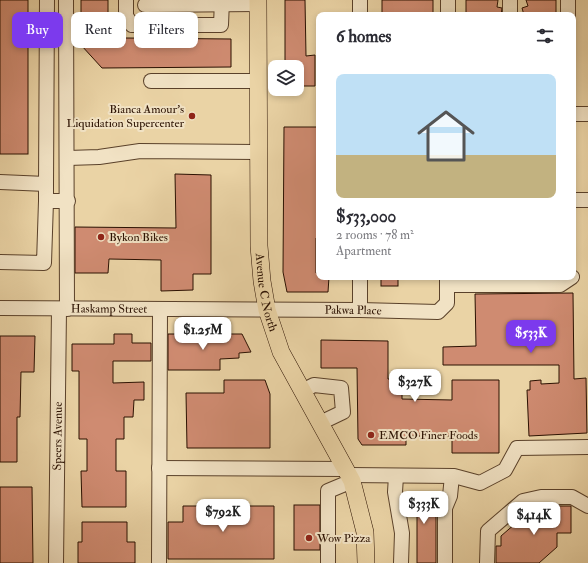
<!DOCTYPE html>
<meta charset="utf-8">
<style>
body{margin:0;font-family:"IM FELL Double Pica",serif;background:#f2f2f3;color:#2b2b33;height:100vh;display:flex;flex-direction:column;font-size:15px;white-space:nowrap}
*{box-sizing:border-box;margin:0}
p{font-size:13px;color:#7c7c81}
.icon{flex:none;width:22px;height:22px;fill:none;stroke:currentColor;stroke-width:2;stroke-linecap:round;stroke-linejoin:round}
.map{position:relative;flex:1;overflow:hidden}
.panel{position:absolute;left:316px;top:12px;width:260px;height:268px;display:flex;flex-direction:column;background:#fff;border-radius:8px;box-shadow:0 2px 6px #0003}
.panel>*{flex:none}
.banner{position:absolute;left:12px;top:12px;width:244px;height:36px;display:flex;gap:8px}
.fabs{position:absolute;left:268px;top:60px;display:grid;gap:8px}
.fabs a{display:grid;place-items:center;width:36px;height:36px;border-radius:8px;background:#fff;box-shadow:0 2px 6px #0003;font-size:20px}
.price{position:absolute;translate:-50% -34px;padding:0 9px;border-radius:8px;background:#fff;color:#222;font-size:13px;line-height:26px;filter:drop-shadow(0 1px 2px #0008)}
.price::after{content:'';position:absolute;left:50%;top:24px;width:12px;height:9px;margin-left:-6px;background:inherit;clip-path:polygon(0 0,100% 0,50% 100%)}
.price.on{background:#7c3aed;color:#fff}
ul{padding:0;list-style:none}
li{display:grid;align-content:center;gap:8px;height:212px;padding:0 20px}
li+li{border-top:1px solid #e1e1e2}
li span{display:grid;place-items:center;height:124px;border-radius:8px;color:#555}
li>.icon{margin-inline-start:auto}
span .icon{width:72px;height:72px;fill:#fffc;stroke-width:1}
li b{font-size:17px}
h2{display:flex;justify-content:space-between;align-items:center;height:48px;padding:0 20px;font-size:17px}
.chip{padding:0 14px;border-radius:8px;background:#fff;box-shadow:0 2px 6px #0003;font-size:14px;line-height:36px}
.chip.on{background:#7c3aed;color:#fff}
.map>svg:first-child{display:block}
</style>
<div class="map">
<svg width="588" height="563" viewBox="0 0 588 563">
<rect width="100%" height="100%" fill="#ead3a5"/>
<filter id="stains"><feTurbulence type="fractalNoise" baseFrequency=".005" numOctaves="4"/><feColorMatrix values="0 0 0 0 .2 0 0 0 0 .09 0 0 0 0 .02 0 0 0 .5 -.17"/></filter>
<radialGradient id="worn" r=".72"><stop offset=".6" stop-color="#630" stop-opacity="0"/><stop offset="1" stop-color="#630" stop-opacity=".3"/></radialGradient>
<g fill="#cf8b71" stroke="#2a1001">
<rect x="0" y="0" width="28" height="154"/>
<path d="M81 0H108V24L126 38 231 39V67L102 68 81 45Z"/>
<path d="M285 0H305L306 56 315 55V86H297V67H285Z"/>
<rect x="382" y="0" width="51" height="15"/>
<path d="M466 0H498L497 7 502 8 501 15H466Z"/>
<path d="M526 0H556V15H524L522 8 528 6Z"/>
<path d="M284 127H319V238H316V273L319 272V277H329L328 292H287L283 272Z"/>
<path d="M175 174 211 175V274H193V290L161 291V260L109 259 108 273H75V227L176 228Z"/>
<rect x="381" y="277" width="17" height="9"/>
<path d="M573 293 574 379 586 378 587 433 529 436 527 390H530V381L541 380V384L559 383V365H443V347L476 346 475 294Z"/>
<path d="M114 334H132V343H151V361H113V383L144 382V400H134L133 417H124V439H116V471H126V507H82L81 471H87V439H79V371H72V344H114Z"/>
<path d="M168 334H242L251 352 239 353V358L220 359V370H168Z"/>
<path d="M0 336H35L34 372H21L20 417H17V462H0Z"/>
<path d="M321 340 388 341V379H402V399L452 400V380H499V453H452V436H406V445H362L358 439 357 368H321Z"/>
<path d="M224 380H265L270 394V448H187L186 393H224Z"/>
<path d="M0 487H32L33 563H0Z"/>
<path d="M404 494 435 495V501H439L436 508V563H417V515H407Z"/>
<rect x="294" y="505" width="26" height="45"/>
<path d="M183 506H274V559H168V522H183Z"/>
<path d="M542 506H571V533H557V547L539 563H496V546H501V536L531 510H541Z"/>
<path d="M82 522H127V542H135V563H78V542H82Z"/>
</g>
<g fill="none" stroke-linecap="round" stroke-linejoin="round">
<defs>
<g id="minor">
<path d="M66 0 67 309"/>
<path d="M126 0V16L132 25H221L222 0"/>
<path d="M448 0V15"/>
<path d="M568 0V15"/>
<path d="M145 5 258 4"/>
<path d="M360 15V0"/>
<path d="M510 15V0"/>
<path d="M151 81H258"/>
<path d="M573 114H588"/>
<path d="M68 158 99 157 140 151 258 152"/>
<path d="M0 182 46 184V201H68"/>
<path d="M46 184 47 0"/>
<path d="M573 200H588"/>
<path d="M0 262 44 263 46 201"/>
<path d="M447 285H560L572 277"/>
<path id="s1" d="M0 308 360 310 438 312 447 303V277"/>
<path d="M360 310V277"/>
<path d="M302 391 314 385 341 388 343 412 320 423"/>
<path d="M159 468 345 469"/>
<path d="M349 475 454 476 480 483 505 470 517 448 588 447"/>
<path d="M396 476 395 492 402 533 401 563"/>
<path id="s2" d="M56 563 59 309"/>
<path d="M159 563 160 309"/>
<path d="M328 563V491L352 481"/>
<path d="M445 563V508L450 496 452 476"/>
<path d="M487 563 488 531 523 501 541 497H572L588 506"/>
</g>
<g id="major">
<path id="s3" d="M258 0 259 246 262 281 267 310 281 352 352 481 365 532 366 563"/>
</g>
</defs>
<use href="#minor" stroke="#5a412a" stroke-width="16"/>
<use href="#major" stroke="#2a1001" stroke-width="18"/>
<use href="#minor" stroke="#f1e2c4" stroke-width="14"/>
<use href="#major" stroke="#ead3a5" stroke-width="17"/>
</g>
<g fill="#8f2418" stroke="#f1e2c4" stroke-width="1.5">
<circle cx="192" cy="116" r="4"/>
<circle cx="101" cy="237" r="4"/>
<circle cx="371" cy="435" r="4"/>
<circle cx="309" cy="538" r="4"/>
</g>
<g text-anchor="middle" stroke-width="4" stroke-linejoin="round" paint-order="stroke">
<g font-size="12" fill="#2a1001" stroke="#f1e2c4" text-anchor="start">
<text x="184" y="113" text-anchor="end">Bianca Amour's<tspan x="184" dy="14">Liquidation Supercenter</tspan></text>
<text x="109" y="241">Bykon Bikes</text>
<text x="379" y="439">EMCO Finer Foods</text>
<text x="317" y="542">Wow Pizza</text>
</g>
<g font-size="12" fill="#2a1001" stroke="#f1e2c4">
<text dy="4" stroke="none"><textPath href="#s3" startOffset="293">Avenue C North</textPath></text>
<text dy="4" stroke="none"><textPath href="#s1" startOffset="109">Haskamp Street</textPath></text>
<text dy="4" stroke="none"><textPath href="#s1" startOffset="353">Pakwa Place</textPath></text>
<text dy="4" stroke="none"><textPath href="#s2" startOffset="127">Speers Avenue</textPath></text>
</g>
</g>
<rect width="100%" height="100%" filter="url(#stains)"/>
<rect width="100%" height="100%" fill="url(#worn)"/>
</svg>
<div class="fabs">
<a><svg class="icon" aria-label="layers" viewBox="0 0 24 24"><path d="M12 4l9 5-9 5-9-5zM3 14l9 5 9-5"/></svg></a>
</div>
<b class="price" style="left:203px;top:351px">$1.25M</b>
<b class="price on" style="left:531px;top:354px">$533K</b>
<b class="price" style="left:415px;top:403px">$327K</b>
<b class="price" style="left:424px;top:525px">$333K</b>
<b class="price" style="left:223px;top:533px">$792K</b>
<b class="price" style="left:534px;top:536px">$414K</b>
<div class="banner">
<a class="chip on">Buy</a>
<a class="chip">Rent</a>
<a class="chip">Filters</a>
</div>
<section class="panel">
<h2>6 homes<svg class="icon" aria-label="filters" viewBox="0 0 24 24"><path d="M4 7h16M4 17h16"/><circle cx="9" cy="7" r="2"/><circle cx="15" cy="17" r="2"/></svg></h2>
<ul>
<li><span style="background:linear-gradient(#bfe0f5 65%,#c2b280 0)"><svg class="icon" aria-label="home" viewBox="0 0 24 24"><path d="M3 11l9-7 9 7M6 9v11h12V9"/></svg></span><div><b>$533,000</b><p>2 rooms · 78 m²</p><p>Apartment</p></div></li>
</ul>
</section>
</div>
